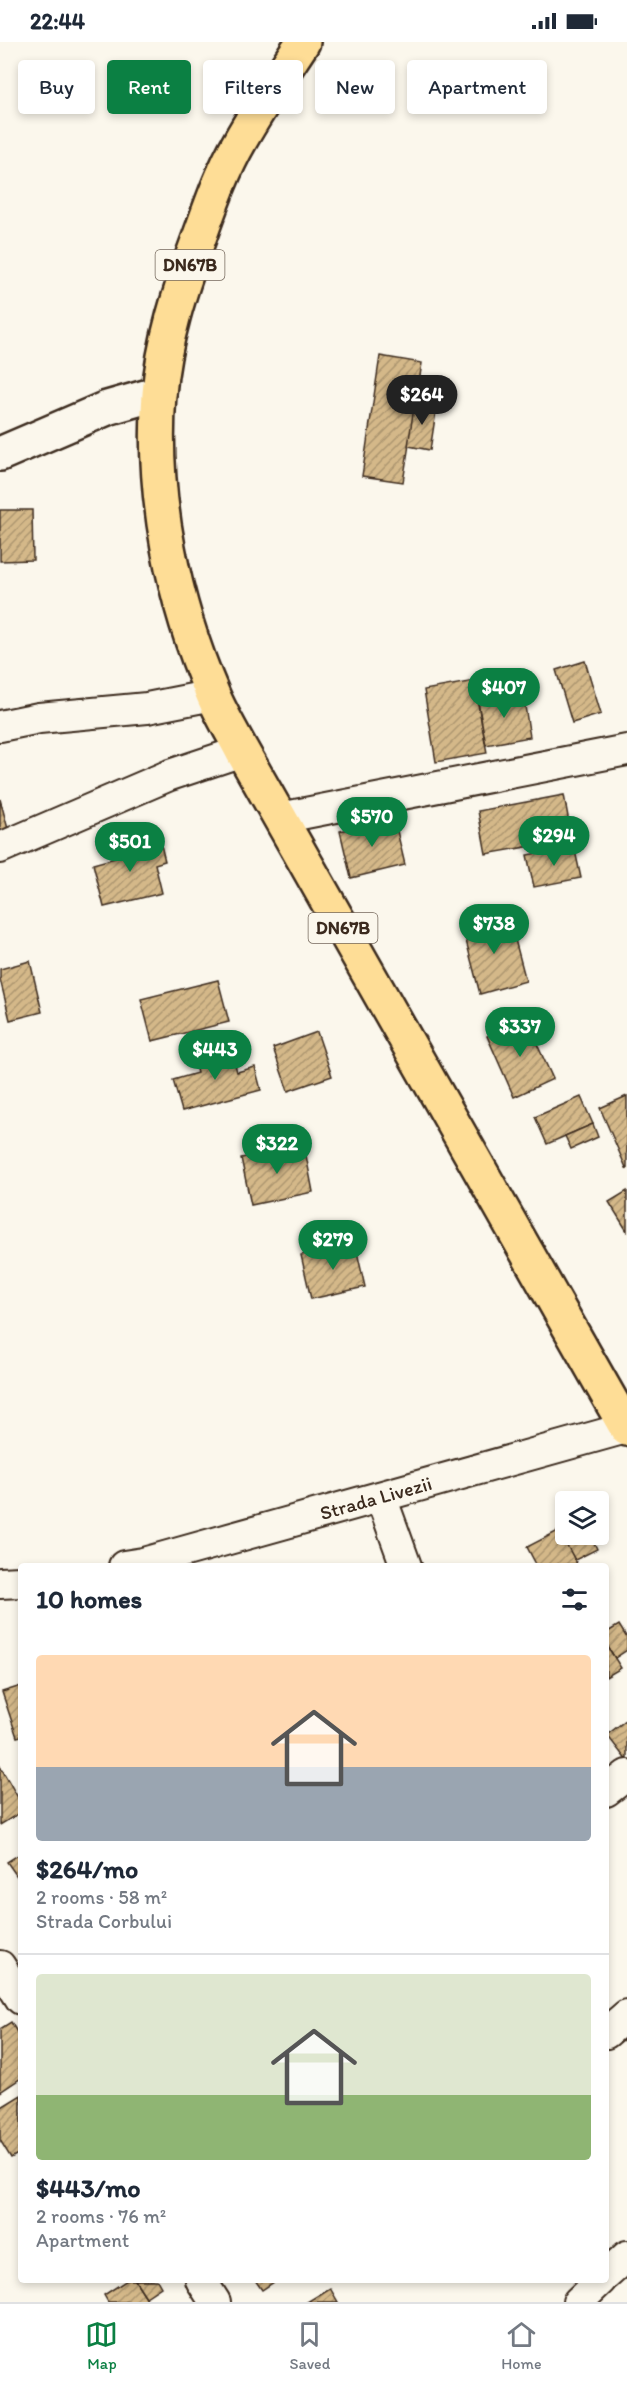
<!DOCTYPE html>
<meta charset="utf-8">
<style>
body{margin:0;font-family:Itim,sans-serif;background:#f2f2f3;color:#1f2937;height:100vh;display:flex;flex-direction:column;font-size:22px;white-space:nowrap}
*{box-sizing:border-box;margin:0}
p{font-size:20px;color:#747a83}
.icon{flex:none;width:33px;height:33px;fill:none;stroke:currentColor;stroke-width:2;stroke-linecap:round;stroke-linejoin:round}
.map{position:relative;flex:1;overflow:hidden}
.details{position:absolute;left:18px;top:1521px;width:591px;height:720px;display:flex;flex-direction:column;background:#fff;border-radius:6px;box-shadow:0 3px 9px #0003}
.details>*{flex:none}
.guide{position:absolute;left:18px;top:18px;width:591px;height:54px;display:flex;gap:12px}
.controls{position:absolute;left:555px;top:1449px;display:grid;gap:12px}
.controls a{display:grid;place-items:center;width:54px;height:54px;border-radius:6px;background:#fff;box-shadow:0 3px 9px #0003;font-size:30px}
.price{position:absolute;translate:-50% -51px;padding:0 14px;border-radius:21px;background:#0b8043;color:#fff;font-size:20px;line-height:39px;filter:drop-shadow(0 2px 3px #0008)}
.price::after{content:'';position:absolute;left:50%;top:36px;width:18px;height:14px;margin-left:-9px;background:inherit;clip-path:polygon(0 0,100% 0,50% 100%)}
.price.active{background:#222;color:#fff}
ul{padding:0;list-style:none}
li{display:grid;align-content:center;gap:12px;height:318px;padding:0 18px}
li+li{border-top:2px solid #e0e1e3}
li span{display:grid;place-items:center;height:186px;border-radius:6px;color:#555}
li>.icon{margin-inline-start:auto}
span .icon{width:108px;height:108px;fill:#fffc;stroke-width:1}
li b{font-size:26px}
h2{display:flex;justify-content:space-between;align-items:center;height:72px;padding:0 18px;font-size:26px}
.tag{padding:0 21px;border-radius:6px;background:#fff;box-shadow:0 3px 9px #0003;font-size:21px;line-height:54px}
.tag.active{background:#0b8043;color:#fff}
.status{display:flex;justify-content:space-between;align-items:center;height:42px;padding:0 30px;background:#fff;direction:ltr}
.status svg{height:16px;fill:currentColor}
.tabs{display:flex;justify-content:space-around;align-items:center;height:84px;border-top:2px solid #e0e1e3;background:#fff;font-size:16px;color:#747a83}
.tabs a{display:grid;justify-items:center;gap:3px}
.tabs .active{color:#0b8043}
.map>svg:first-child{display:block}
</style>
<div class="status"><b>22:44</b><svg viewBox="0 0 49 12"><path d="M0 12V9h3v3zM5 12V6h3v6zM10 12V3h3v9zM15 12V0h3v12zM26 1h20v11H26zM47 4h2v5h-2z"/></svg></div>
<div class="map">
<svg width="627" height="2260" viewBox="0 0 627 2260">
<defs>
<pattern id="building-hatch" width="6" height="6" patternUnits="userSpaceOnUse" patternTransform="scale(1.5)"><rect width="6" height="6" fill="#d4b889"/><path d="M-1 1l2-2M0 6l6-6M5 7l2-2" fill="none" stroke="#ad966f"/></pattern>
</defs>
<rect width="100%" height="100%" fill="#fbf7ec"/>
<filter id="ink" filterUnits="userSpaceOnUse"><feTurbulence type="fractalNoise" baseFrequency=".0167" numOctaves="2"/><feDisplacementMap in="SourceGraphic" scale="12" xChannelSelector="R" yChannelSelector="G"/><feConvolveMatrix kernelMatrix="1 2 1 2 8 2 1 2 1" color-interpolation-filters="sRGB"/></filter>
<g filter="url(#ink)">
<g fill="url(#building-hatch)" stroke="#3b2a1e" stroke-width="1.5">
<path d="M380 314 422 321 403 440 362 434Z"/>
<path d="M415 359 437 363 430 408 408 404Z"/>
<path d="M0 468H32L33 518 0 519Z"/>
<path d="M585 619 601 672 572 681 556 628Z"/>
<path d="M474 639 487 711 436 720 424 648Z"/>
<path d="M523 652 530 695 486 703 478 660Z"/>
<path d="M564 753 572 797 486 812 478 769Z"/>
<path d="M0 757 8 787 0 789Z"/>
<path d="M394 776 405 823 351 836 340 789Z"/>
<path d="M159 795 165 819 155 822 162 851 104 865 93 822 115 816 112 807Z"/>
<path d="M574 804 581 836 534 845 527 813Z"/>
<path d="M509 875 526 939 480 952 463 887Z"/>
<path d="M30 919 42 970 10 978 0 937V927Z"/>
<path d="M218 938 229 980 152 999 141 957Z"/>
<path d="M525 976 553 1037 514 1055 487 994Z"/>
<path d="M317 990 332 1034 288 1049 273 1006Z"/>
<path d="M231 1007 237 1030 255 1025 261 1048 182 1069 173 1038 197 1031 193 1017Z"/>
<path d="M627 1054V1128L600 1066Z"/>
<path d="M581 1055 593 1082 547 1102 535 1075Z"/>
<path d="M593 1082 598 1095 571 1107 565 1094Z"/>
<path d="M304 1103 313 1150 251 1163 241 1116Z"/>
<path d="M627 1149V1189L609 1160Z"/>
<path d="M355 1201 365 1245 311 1257 301 1213Z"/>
<path d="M560 1488 577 1522 537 1524 527 1505Z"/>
<path d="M566 1492H590L597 1507 575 1518 562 1494Z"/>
<path d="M619 1583 627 1596V1608L615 1616 606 1602V1591Z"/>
<path d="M606 1602 621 1626 606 1635Z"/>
<path d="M21 1644V1694L17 1695 2 1650Z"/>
<path d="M627 1677V1719L607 1693Z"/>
<path d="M0 1724 21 1761V1770L0 1783Z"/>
<path d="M21 1811V1840L7 1820Z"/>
<path d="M11 1980 21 1997V2036L0 2050V1987Z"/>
<path d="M21 2053V2110L11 2116 0 2098V2066Z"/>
<path d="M127 2238H135L149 2260H108L104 2253Z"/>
<path d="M135 2238H157L161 2245 146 2255Z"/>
<path d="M255 2238H277L262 2248Z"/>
<path d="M330 2246 338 2260H307Z"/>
</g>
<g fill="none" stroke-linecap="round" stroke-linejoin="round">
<defs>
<g id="street">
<path d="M0 684 39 676 147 666 213 653"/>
<path d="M280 776 627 708"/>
<path d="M0 806 170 733 242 709"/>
<path d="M381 1455 406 1524"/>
<path id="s1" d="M124 1524 143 1521 626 1386"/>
<path d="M0 1541 21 1540"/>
<path d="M606 1749 627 1733"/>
<path d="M0 1924 21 1957"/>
<path d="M606 1991 627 1973"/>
<path d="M606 2233 627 2214"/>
<path d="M201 2238 215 2260"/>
<path d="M578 2260 601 2238"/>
</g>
<path id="secondary" d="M0 412 107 366 159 351"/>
<path id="primary" d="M303 0C282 32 259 65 240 99 222 130 210 166 198 199 180 248 163 300 159 352 151 453 173 560 213 653 221 672 232 690 242 709L627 1387"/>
</defs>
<use href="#street" stroke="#3b2a1e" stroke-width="34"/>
<use href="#secondary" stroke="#3b2a1e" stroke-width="38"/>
<use href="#primary" stroke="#3b2a1e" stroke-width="38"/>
<use href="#street" stroke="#fbf7ec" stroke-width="30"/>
<use href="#secondary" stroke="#fbf7ec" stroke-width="33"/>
<use href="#primary" stroke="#fedd96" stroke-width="33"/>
</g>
</g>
<g text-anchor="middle" stroke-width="5" stroke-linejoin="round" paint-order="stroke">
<g fill="#fbf7ec" stroke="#75685c" stroke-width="1.5">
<rect x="155.5" y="208" width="69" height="30" rx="4.5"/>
<rect x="308.5" y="871" width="69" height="30" rx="4.5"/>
</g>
<g font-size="18" font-weight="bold" fill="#3b2a1e">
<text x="190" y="229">DN67B</text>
<text x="343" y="892">DN67B</text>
</g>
<g font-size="20" fill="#3b2a1e" stroke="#fbf7ec">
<text dy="7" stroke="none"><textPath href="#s1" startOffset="261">Strada Livezii</textPath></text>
</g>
</g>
</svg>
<div class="controls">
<a><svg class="icon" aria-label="layers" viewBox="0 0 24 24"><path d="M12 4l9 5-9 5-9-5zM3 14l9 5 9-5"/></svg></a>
</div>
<b class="price active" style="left:422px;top:384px">$264</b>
<b class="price" style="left:504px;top:677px">$407</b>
<b class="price" style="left:372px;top:806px">$570</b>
<b class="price" style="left:554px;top:825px">$294</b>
<b class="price" style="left:130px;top:831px">$501</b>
<b class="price" style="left:494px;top:913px">$738</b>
<b class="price" style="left:520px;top:1016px">$337</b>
<b class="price" style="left:215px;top:1039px">$443</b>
<b class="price" style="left:277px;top:1133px">$322</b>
<b class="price" style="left:333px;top:1229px">$279</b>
<div class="guide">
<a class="tag">Buy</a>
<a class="tag active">Rent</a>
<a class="tag">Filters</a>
<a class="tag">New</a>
<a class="tag">Apartment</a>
</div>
<section class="details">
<h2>10 homes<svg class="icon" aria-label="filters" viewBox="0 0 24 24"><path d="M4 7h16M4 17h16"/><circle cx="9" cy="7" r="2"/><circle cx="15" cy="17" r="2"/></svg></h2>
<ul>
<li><span style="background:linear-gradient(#ffd9b3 60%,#9aa5b1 0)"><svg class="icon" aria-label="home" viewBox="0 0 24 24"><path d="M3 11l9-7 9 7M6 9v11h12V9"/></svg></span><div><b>$264/mo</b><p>2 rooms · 58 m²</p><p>Strada Corbului</p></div></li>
<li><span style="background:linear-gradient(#dfe7d0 65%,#8fb573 0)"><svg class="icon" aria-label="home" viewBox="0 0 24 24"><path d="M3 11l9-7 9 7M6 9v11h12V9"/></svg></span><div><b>$443/mo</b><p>2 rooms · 76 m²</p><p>Apartment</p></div></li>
</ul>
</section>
</div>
<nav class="tabs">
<a class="active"><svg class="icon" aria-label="map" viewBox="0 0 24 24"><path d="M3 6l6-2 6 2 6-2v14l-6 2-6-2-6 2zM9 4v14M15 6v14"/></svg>Map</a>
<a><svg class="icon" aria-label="saved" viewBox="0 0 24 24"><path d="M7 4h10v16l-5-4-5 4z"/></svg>Saved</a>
<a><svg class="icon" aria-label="home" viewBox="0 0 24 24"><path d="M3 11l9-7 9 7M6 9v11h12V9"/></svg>Home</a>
</nav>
